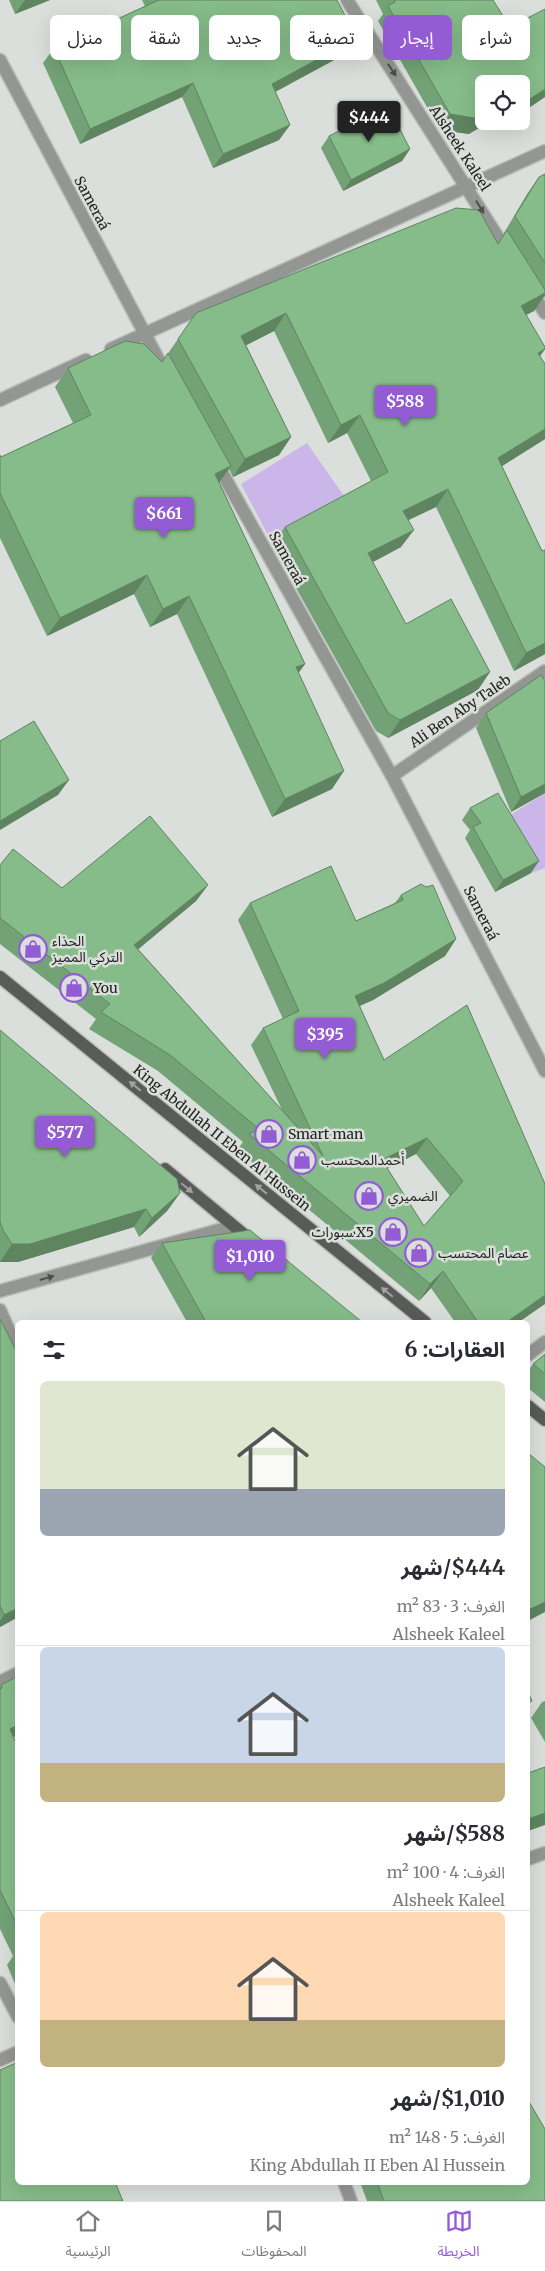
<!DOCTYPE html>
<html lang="ar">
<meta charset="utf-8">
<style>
body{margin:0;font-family:Merriweather,"Noto Sans Arabic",serif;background:#f2f2f3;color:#2b2b33;direction:rtl;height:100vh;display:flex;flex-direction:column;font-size:19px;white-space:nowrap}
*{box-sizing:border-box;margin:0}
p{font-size:16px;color:#7c7c81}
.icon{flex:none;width:28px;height:28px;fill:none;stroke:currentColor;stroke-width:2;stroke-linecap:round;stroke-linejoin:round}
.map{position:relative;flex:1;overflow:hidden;direction:ltr}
.sheet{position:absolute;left:15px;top:1320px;width:515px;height:865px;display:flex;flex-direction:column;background:#fff;border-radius:8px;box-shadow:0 5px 20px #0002;direction:rtl}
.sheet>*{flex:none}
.guide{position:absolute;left:15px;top:15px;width:515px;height:45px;direction:rtl;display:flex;gap:10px}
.buttons{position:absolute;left:475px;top:75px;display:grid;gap:10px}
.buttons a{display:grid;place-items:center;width:55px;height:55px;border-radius:8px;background:#fff;box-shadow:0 5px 20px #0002;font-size:25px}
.price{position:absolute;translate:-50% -42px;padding:0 11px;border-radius:5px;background:#945cd4;color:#fff;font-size:16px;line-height:32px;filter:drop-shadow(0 1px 2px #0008)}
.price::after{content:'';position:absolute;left:50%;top:30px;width:15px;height:11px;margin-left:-8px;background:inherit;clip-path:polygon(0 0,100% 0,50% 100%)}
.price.on{background:#222;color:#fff}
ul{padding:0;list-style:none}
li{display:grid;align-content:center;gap:10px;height:265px;padding:0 25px}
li+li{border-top:1px solid #e1e1e2}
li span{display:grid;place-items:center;height:155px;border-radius:8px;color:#555}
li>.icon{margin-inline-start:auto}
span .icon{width:90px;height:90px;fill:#fffc;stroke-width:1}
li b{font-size:21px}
h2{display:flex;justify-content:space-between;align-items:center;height:60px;padding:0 25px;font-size:21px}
.pill{padding:0 18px;border-radius:8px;background:#fff;box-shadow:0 5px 20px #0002;font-size:18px;line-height:45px}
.pill.on{background:#945cd4;color:#fff}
.tabs{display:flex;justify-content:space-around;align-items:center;height:70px;border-top:1px solid #e1e1e2;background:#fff;font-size:14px;color:#7c7c81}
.tabs a{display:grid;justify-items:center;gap:2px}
.tabs .on{color:#945cd4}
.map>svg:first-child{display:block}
</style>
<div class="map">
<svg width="545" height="2201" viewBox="0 0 545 2201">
<rect width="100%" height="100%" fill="#dbdfdb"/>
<g fill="#cab6e9">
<path d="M307 443 344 496 270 539 241 484Z"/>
<path d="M545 793V868L531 873 500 822Z"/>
</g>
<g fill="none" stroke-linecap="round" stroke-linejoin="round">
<defs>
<g id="street">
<path d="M347 0 508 253"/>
<path d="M0 60 164 370"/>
<path d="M530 289 545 313"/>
<path d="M111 349 545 151"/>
<path d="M0 400 86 360"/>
<path d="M216 462 392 776 545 1071"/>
<path d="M392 776 545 671"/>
<path d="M0 1291 233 1226"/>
<path d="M0 1310 18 1351"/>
<path d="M528 1355 545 1342"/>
<path d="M0 1682 18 1673"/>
<path d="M528 1859 545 1853"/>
<path d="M0 1983 18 2017"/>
<path d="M0 2060 18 2052"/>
<path d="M344 2182 351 2201"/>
</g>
<g id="primary">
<path d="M0 977 425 1322"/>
<path d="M165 1169 253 1242"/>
<path d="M528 1406 545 1420"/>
</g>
</defs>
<use href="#street" stroke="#b9bdb9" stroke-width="15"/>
<use href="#primary" stroke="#b9bdb9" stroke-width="15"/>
<use href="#street" stroke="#949694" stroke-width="12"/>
<use href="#primary" stroke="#585b58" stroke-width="12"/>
</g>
<g fill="#73a276" fill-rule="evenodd">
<path d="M9 0H50L15 14Z"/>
<path d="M142 0H337L347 53 275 92 290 125 279 140 213 168 182 97 80 144 43 63 54 48 145 6Z"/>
<path d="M376 0H493L545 97 521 113V84L469 134 440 130 378 21 383 14Z"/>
<path d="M497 121H509L500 127Z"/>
<path d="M329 136 410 149 402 161 343 191 321 148Z"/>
<path d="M545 174V298L544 296 534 311 526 315 545 347V349L540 356 545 364V439L502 466 542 551 545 550V654L514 671 436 507 409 520 401 547 373 562 406 624 478 690 388 738 376 731 272 545 285 527 371 481 347 433 328 443 274 331 246 345 291 437 279 455 233 477 229 469 219 482 305 664 298 673 332 789 272 817 177 614 150 627 134 594 47 636 0 538V455L1 457 73 423 55 387 68 368 162 362 196 313 498 243 504 234V233L527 194 539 177Z"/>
<path d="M486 713 545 793 511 812 476 728Z"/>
<path d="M470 808 531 873 495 892 465 838 470 830 462 820Z"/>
<path d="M0 865 62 888 208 885 196 901 138 949 282 1110 251 1045 263 1028 283 1019 238 920 250 903 356 921 395 903 401 895 456 939 445 956 373 1000 359 1006 384 1060 467 1005 519 1322H455L431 1288 419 1301 237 1150 243 1142 158 1071 89 1029 96 1019 0 944ZM416 1154 450 1196 424 1226 387 1169Z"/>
<path d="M0 1030 180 1193 167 1211 139 1237 134 1227 18 1262H0Z"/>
<path d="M162 1243 362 1322H187L151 1258Z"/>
<path d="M0 1319 18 1617 0 1627Z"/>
<path d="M545 1354V1402L528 1388V1371L533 1364Z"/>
<path d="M18 1676 13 1737 18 1748V1991L7 1965 13 1956 0 1929V1686Z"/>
<path d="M545 1701V1742L531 1718 542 1702Z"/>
<path d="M360 2182H528L545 2201H367Z"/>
</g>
<g fill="#5e8460">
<path d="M25 0H50L15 14Z"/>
<path d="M357 38 347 53 262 99 272 84Z"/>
<path d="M193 83 182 97 80 144 90 129Z"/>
<path d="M545 89V97L521 113V105Z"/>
<path d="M450 114 484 117V121H491L469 134 440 130Z"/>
<path d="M504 121H509L500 127Z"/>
<path d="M290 125 279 140 213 168 223 154Z"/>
<path d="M410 149 402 161 343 191 351 180Z"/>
<path d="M545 293V295L534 311 508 324 521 306Z"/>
<path d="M286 313 274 331 229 354 241 336Z"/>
<path d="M545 349 533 366 538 353Z"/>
<path d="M360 415 347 433 328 443 341 425Z"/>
<path d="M545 429V439L486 476 498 458Z"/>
<path d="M291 437 279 455 233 477 245 459Z"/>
<path d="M231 466 218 484 215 474Z"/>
<path d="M448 489 436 507 391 528 403 511Z"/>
<path d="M414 530 401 547 356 571 368 553Z"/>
<path d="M147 575 134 594 47 636 60 618Z"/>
<path d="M189 596 177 614 150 627 163 609Z"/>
<path d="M545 643V654L514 671 526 653Z"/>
<path d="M305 664 292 682 296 667Z"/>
<path d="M490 672 478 690 388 738 400 720Z"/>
<path d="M344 771 332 789 272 817 285 799Z"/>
<path d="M69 780 58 795 0 830V821Z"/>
<path d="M545 784V793L511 812 521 797Z"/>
<path d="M539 861 531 873 495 892 503 880Z"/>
<path d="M208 885 196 901 123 962 134 945Z"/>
<path d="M456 939 445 956 373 1000 344 1013 355 996Z"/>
<path d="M427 1138 416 1154 370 1177 382 1160Z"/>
<path d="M180 1193 167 1211 139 1237 152 1218Z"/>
<path d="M146 1209 134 1227 18 1262H0L12 1244Z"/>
<path d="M443 1271 431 1288 419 1301 430 1284Z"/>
<path d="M545 1295V1304L519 1322H507Z"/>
<path d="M545 1602V1612L528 1621V1610Z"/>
<path d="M18 1608V1617L0 1627V1621L4 1615Z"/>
<path d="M18 1725V1735L0 1744 10 1729Z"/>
<path d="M545 1813V1825L528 1831V1819Z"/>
</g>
<g fill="#86bc89" stroke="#5e8460" fill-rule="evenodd">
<path d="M159 0H337L357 38 272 84 290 125 223 154 193 83 90 129 54 48Z"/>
<path d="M394 0H493L510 27 545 9V89L521 105V84H484V117L480 119 450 114 388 6 395 2Z"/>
<path d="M388 106 410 149 351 180 329 136Z"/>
<path d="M545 174V263L515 216 539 177Z"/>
<path d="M456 208 479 210 498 244 507 230 545 290V293L521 306 545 347V349L538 353 545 364V429L498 458 542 551 545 550V643L526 653 448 489 403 511 414 530 368 553 406 624 451 599 490 672 400 720 388 713 285 527 388 472 360 415 341 425 286 313 241 336 291 437 245 459 178 339 196 313Z"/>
<path d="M125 341 144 344 162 362 168 353 231 466 215 474 305 664 296 667 344 771 285 799 189 596 163 609 147 575 60 618 0 493V455L1 457 91 415 68 368Z"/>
<path d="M541 675 545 681V784L521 797 486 713Z"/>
<path d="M34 721 69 780 0 821V741Z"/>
<path d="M498 793 539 861 503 880 473 827 481 823 470 808Z"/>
<path d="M150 816 208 885 134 945 323 1156 263 1028 299 1011 250 903 331 866 356 921 403 900 401 895 421 884 426 887 433 885 456 939 384 983 355 996 384 1060 467 1005 545 1184V1295L507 1322H478L443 1271 430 1284 249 1134 259 1129 170 1055 101 1012 110 1004 0 918V865L13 849 62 888ZM427 1138 463 1181 424 1226 382 1160Z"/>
<path d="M0 1030 177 1179 180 1193 152 1218 146 1209 30 1244H12L4 1232 0 1222Z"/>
<path d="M250 1230 362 1322H206L162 1243Z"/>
<path d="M0 1319 18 1354V1608L4 1615 0 1606Z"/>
<path d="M545 1354V1374L533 1364Z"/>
<path d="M528 1453 545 1467V1602L528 1610Z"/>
<path d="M18 1676V1725L10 1729 18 1748V1927L0 1890V1689L2 1688 1 1685Z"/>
<path d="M528 1692 532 1701 528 1703Z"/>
<path d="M545 1767V1813L528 1819V1773Z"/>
<path d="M18 2062V2182H115L123 2201H0V2070Z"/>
<path d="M528 2100 545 2129V2201H384L377 2182H528Z"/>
</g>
<defs><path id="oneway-solid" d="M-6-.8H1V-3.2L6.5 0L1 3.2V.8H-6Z" transform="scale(1.25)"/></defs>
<g fill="#4e504e">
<use href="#oneway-solid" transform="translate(392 70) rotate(57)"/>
<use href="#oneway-solid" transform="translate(480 207) rotate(58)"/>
<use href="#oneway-solid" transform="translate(47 1278) rotate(-16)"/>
</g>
<g fill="#a0a4a0">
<use href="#oneway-solid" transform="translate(135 1086) rotate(-141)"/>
<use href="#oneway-solid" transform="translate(187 1188) rotate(40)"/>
<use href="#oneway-solid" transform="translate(261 1189) rotate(-141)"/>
<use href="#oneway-solid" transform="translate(387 1292) rotate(-141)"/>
</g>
<defs>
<symbol id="shop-ring" viewBox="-11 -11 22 22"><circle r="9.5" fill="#dbdfdb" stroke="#945cd4" stroke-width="1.5"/><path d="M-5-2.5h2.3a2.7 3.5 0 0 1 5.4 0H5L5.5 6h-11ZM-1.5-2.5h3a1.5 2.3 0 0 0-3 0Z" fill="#945cd4"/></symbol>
</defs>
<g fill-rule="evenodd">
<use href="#shop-ring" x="17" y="933" width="32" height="32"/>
<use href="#shop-ring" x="58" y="972" width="32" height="32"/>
<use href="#shop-ring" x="253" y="1118" width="32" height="32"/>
<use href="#shop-ring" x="286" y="1144" width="32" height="32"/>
<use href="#shop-ring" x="353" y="1180" width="32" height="32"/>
<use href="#shop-ring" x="377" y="1216" width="32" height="32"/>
<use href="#shop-ring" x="403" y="1237" width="32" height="32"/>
</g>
<g text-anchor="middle" stroke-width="5" stroke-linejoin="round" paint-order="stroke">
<g font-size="14" fill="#202220" stroke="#dbdfdb">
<text transform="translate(460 148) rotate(57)" y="5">Alsheek Kaleel</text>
<text transform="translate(92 203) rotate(62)" y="5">Sameraá</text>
<text transform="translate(287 558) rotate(61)" y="5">Sameraá</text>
<text transform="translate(460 711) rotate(-34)" y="5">Ali Ben Aby Taleb</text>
<text transform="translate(481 913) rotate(63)" y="5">Sameraá</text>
<text transform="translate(222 1138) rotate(39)" y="5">King Abdullah II Eben Al Hussein</text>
</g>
<g font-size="14" fill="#202220" stroke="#dbdfdb" text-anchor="start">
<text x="52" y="946">الحذاء<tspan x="52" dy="16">التركي المميز</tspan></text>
<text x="93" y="993">You</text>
<text x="288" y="1139">Smart man</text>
<text x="321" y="1165">أحمدالمحتسب</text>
<text x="388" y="1201">الضميري</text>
<text x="374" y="1237" text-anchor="end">سبوراتX5</text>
<text x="438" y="1258">عصام المحتسب</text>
</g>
</g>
</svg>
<div class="buttons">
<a><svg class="icon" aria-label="locate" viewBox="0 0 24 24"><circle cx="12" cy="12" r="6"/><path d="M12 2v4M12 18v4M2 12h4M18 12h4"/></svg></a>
</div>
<b class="price on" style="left:369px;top:143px">$444</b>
<b class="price" style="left:405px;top:427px">$588</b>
<b class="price" style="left:164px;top:539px">$661</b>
<b class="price" style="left:325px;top:1060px">$395</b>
<b class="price" style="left:65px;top:1158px">$577</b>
<b class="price" style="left:250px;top:1282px">$1,010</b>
<div class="guide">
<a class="pill">شراء</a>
<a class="pill on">إيجار</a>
<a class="pill">تصفية</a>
<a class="pill">جديد</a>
<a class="pill">شقة</a>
<a class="pill">منزل</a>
</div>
<section class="sheet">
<h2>العقارات: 6<svg class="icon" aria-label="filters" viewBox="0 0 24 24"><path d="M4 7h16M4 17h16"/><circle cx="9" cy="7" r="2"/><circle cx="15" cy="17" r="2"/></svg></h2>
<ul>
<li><span style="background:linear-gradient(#dfe7d0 70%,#9aa5b1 0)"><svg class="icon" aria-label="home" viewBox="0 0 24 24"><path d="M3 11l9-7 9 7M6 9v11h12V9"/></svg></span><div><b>$444/شهر</b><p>الغرف: 3 · 83 m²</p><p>Alsheek Kaleel</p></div></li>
<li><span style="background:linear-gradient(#c9d6e8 75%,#c2b280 0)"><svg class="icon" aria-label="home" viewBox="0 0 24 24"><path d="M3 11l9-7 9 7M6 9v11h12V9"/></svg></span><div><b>$588/شهر</b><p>الغرف: 4 · 100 m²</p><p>Alsheek Kaleel</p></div></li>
<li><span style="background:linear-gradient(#ffd9b3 70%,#c2b280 0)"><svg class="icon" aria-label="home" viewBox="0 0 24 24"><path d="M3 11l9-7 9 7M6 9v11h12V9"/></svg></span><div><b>$1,010/شهر</b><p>الغرف: 5 · 148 m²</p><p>King Abdullah II Eben Al Hussein</p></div></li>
</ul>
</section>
</div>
<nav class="tabs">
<a class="on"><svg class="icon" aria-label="map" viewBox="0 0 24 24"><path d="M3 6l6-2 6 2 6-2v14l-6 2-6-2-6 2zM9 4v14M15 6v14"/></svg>الخريطة</a>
<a><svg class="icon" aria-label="saved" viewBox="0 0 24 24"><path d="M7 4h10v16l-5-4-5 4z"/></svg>المحفوظات</a>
<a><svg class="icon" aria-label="home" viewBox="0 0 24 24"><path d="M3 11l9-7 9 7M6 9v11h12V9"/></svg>الرئيسية</a>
</nav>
